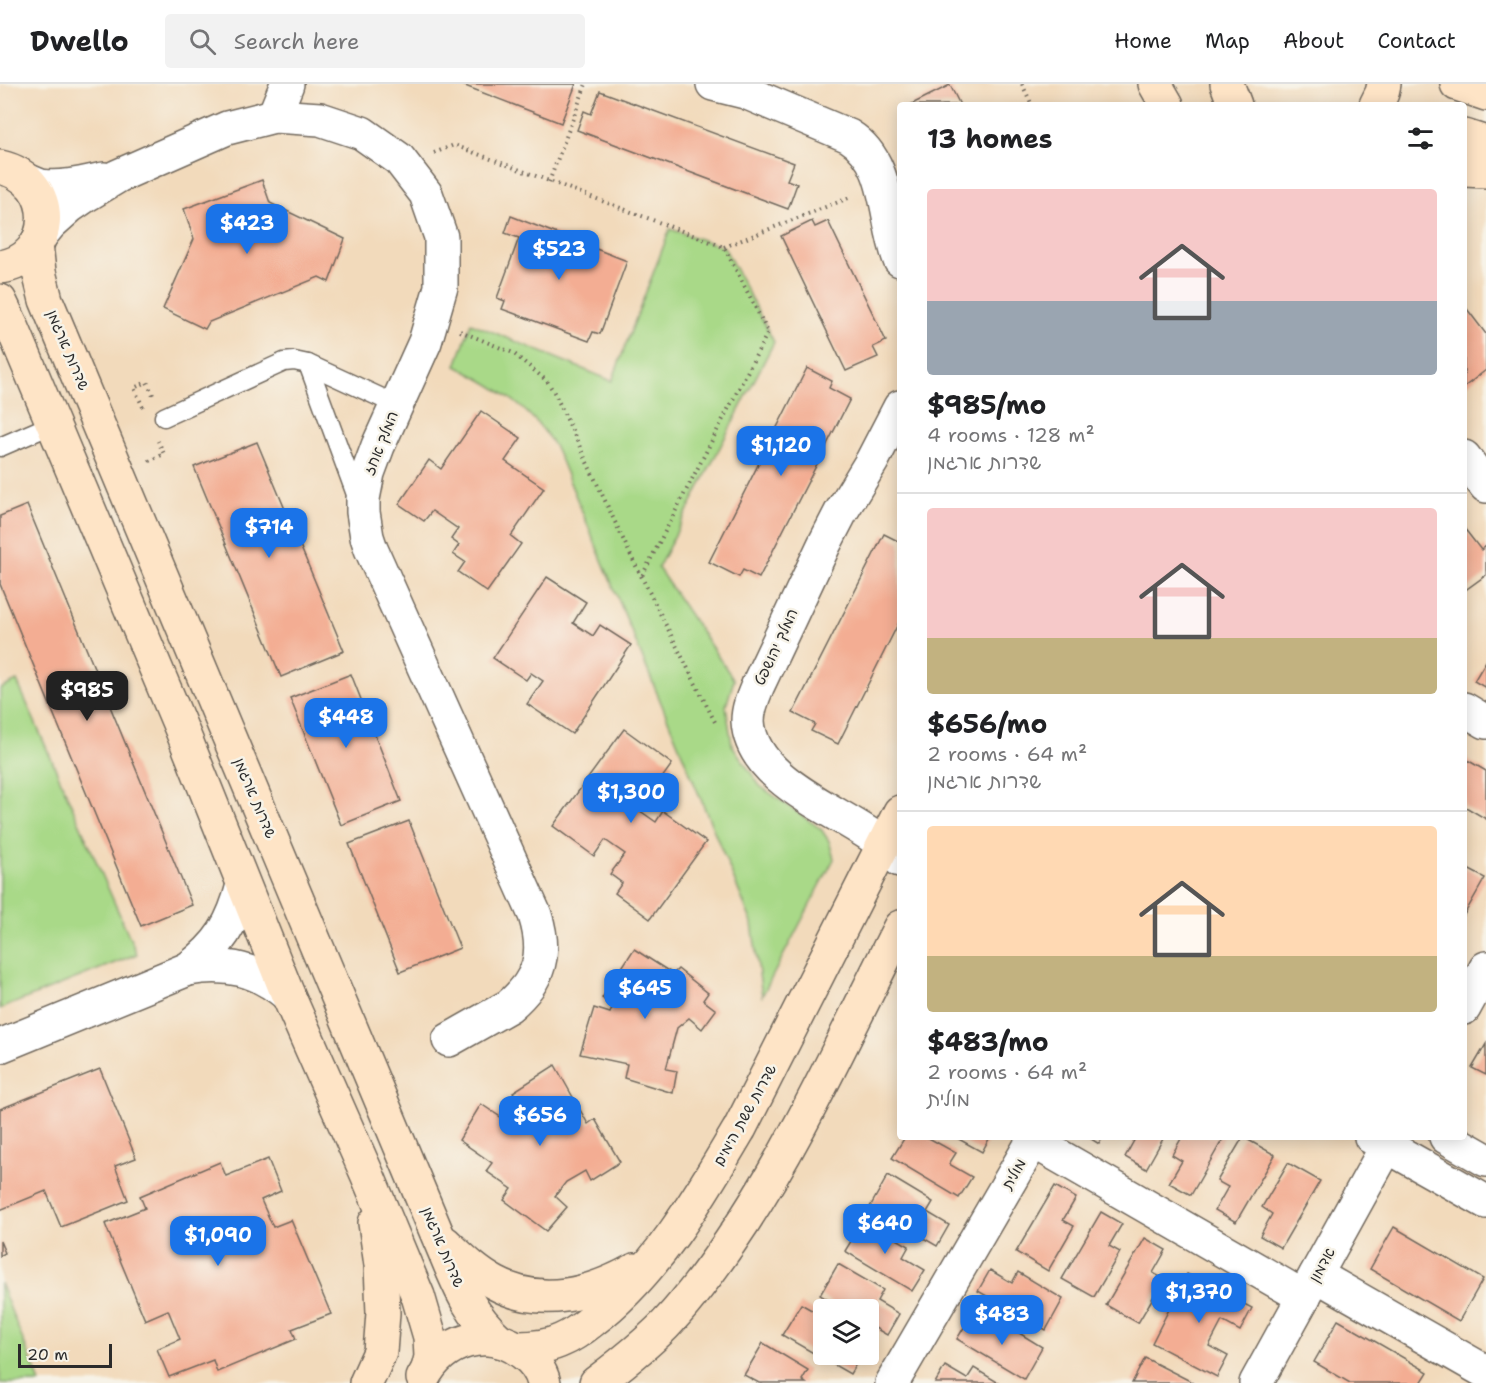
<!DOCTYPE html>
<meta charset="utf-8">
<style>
body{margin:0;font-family:"Shantell Sans","Playpen Sans Hebrew",sans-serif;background:#f2f2f2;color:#202124;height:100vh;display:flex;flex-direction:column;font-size:22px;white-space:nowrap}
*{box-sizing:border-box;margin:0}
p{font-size:20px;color:#757577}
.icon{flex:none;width:33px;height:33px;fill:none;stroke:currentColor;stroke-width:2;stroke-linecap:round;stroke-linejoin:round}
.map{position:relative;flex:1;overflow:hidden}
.panel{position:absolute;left:897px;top:18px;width:570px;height:1038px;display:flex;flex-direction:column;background:#fff;border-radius:6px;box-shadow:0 3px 15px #0003}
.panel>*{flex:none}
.buttons{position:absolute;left:813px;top:1215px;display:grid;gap:12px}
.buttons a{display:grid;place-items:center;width:66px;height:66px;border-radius:6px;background:#fff;box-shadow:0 3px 15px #0003;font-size:30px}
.scale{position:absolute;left:18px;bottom:15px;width:94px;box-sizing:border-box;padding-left:6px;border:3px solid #2b2b2b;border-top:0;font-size:16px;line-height:21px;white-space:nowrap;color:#2b2b2b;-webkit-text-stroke:4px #f7f3e8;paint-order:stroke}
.price{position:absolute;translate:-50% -51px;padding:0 14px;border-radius:12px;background:#1a73e8;color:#fff;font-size:20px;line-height:39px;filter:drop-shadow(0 2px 3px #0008)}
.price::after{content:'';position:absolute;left:50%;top:36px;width:18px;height:14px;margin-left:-9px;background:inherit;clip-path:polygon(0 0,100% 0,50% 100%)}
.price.selected{background:#222;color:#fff}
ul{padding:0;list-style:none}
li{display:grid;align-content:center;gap:12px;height:318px;padding:0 30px}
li+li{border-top:2px solid #e0e0e0}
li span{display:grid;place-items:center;height:186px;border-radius:6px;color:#555}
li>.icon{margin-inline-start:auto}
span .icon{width:108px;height:108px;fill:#fffc;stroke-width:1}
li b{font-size:26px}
h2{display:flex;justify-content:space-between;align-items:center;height:72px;padding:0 30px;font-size:26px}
header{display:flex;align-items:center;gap:36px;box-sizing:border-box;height:84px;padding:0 30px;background:#fff;border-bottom:2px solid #e0e0e0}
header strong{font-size:28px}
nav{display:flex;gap:33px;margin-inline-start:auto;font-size:21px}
.search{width:420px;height:54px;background:#f2f2f2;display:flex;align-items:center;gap:15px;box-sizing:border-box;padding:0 21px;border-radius:6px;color:#757577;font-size:22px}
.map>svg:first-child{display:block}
</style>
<header>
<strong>Dwello</strong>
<div class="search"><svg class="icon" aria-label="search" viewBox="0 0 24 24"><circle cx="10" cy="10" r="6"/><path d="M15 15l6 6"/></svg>Search here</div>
<nav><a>Home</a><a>Map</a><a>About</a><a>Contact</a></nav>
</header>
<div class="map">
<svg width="1486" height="1299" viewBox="0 0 1486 1299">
<rect width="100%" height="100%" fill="#f7f3e8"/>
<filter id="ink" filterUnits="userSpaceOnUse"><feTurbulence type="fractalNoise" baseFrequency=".0167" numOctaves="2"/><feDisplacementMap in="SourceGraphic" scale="12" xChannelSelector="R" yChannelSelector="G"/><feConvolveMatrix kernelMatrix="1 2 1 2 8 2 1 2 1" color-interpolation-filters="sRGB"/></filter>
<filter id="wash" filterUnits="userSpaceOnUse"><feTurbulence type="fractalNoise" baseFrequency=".008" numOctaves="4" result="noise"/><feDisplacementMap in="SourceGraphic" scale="24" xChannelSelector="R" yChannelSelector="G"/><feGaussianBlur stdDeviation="1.35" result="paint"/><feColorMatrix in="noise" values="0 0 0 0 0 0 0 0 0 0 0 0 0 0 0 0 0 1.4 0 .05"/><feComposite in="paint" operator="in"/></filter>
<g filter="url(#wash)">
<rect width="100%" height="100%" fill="#f2dabb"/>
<g fill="#a9d988" stroke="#6a825a" stroke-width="1.5">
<path d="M670 145 724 163 774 258 658 484 734 596 726 622 732 661 760 702 821 745 829 757 834 775 762 912 752 839 557 367C535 326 497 303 456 282L471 239 612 297Z"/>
<path d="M17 597 137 870 0 925V605Z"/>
<path d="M0 1199 40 1299H0Z"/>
</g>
<g id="blocks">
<g fill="#f3ad93">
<path d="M460 0H576L561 39Z"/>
<path d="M950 1 960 21H910Z"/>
<path d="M600 7 794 79 787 96 797 100 788 125 577 46 584 27 591 30Z"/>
<path d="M262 96 270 119 345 155 329 198 319 193 209 238 205 245 163 225 194 155 184 125Z"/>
<path d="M511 132 627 177 600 250 593 248 589 257 502 225 505 217 497 214 519 154 505 149Z"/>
<path d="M812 137 815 143 828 137 886 257 873 263 878 273 846 287 781 152Z"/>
<path d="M1464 221 1486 250V286L1464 303Z"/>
<path d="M807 284 832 297 829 304 850 315 759 494 743 486 739 493 709 478Z"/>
<path d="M481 327 521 354 505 377 544 404 511 452 521 460 487 508 458 488 465 478 453 470 459 461 451 455 458 445 432 427 424 437 399 420 429 376 441 385Z"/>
<path d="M257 358 344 567 281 593 194 383Z"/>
<path d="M27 421 192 821 141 842 0 500V432Z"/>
<path d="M1464 444 1481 466 1486 462V491L1464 507Z"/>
<path d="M884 450 900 458V536L838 660 811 647 815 640 793 629Z"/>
<path d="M547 493 586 518 573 539 593 552 600 541 631 561 572 650 527 620 543 597 531 589 526 596 493 574Z"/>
<path d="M1486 577V604L1474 597Z"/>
<path d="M351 590 401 717 341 741 290 614Z"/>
<path d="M624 645 672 680 639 726 656 738 663 727 706 758 650 835 615 809 622 799 610 790 625 770 605 756 594 772 553 742Z"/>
<path d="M1464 674 1486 687V735L1464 722Z"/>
<path d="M409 737 460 864 400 888 349 760Z"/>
<path d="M1464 783 1485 794 1464 831Z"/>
<path d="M634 865 673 890 678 885 708 909 703 916 716 926 702 945 689 934 677 944 666 985 677 987 673 1009 624 994 627 980 580 970 594 924 610 929 613 922 602 914Z"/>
<path d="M1486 960V991L1472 984Z"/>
<path d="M555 981 588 1040 595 1035 620 1078 590 1097 585 1087 566 1098 555 1112 567 1123 546 1147 504 1116 512 1105 486 1087 492 1079 459 1056 481 1020 508 1038 523 1025 513 1008Z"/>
<path d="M100 985 136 1074 115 1082 128 1116 61 1143 46 1107 0 1126V1025Z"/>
<path d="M905 1053H927L956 1069 949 1080 972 1093 959 1114 892 1074Z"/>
<path d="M955 1053H990L982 1068Z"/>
<path d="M1088 1053H1103L1099 1060Z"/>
<path d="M1136 1053H1164L1146 1085 1125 1073Z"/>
<path d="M1182 1053H1224L1191 1111 1169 1099 1182 1077 1172 1071Z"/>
<path d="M1243 1053 1275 1071 1236 1138 1215 1126 1228 1103 1217 1097Z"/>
<path d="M268 1075 281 1107 261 1116 273 1143 291 1136 331 1230 292 1245 296 1255 217 1288 213 1276 169 1293 157 1265 180 1255 168 1226 145 1236 105 1140 145 1124 140 1112 220 1078 226 1092Z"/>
<path d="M1288 1079 1320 1097 1281 1164 1260 1152 1272 1130 1262 1123Z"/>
<path d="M888 1091 933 1118 927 1128 949 1141 937 1162 870 1123Z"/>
<path d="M1055 1102 1076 1114 1063 1136 1074 1142 1048 1187 1016 1168Z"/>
<path d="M1101 1128 1122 1140 1109 1162 1120 1168 1094 1213 1062 1195Z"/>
<path d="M864 1136 909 1162 903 1173 925 1186 912 1207 845 1167Z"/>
<path d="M1394 1143 1483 1195 1459 1237 1370 1185Z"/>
<path d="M1145 1154 1166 1166 1153 1189 1164 1195 1138 1239 1106 1221Z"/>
<path d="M0 1157 5 1169 0 1172Z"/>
<path d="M838 1180 883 1206 877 1217 899 1230 887 1251 868 1240V1226H844L820 1211Z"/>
<path d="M990 1186 1012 1199 1018 1188 1063 1215 1046 1246 978 1207Z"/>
<path d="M1187 1190 1252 1224 1240 1247 1222 1237 1209 1262 1228 1272 1217 1293 1152 1259Z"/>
<path d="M801 1220 824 1233V1270H862L850 1290 782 1251Z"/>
<path d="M969 1235 991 1247 998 1236 1042 1263 1024 1295 957 1255Z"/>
<path d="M1338 1236 1428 1288 1421 1299H1350L1314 1278Z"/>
<path d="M763 1259 808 1286 802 1296 806 1299H759L744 1291Z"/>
<path d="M1145 1274 1194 1299H1132Z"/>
<path d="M945 1282 967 1295 974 1284 999 1299H935Z"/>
</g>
</g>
</g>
<g filter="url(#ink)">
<use href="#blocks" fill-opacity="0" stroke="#71685d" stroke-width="1.5"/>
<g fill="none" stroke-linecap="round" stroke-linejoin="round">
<defs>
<g id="lane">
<path d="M308 280 358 416"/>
<path d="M164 333 284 278 294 277 308 280 397 321"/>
<path d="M0 363 53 340"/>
</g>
<g id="street">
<path d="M713 0 745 8 849 52C891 78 884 136 900 176"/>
<path d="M274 32 287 0"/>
<path d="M28 97C32 98 37 101 41 102 62 105 85 99 104 95"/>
<path d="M41 151 50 140 69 123 88 110 118 92 227 44 274 32 320 35 362 49 399 75 426 110 441 153V203L425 258 378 362 368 389 363 415V428L367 453 371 465 535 831C547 869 541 895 509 922L449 956"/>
<path d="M900 323 872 377 841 428 824 461 758 601C753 613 748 624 748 637 751 698 842 727 883 760 889 765 895 771 900 776"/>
<path d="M1464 373 1486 402"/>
<path d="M1464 625 1486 638"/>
<path d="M188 885C220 861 233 840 243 801"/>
<path d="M1464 924 1486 884"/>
<path d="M0 962 188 885C227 878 257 885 288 911"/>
<path d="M1371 1053 1486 1118"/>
<path d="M1446 1053 1486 1076"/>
<path d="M1316 1191 1486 1288"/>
<path d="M892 1299 1033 1057 1304 1213"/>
<path d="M1256 1299 1392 1053"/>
</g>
<g id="secondary">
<path d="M1155 0 1167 21"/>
<path d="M1227 0 1235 21"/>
<path d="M1457 0 1486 10"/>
<path d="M1376 21 1382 9 1384 0"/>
<path d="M1464 52 1486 59"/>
<path d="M0 83C60 96 56 176 0 183"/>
<path d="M1464 86 1486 87"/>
<path d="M36 160 39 188 46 216 438 1152C456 1193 465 1226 500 1257"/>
<path d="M0 217 11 240 181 644 288 911 367 1090 418 1212 430 1253 431 1273 428 1285"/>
<path d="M445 1159C460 1173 476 1189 495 1199 541 1224 592 1210 635 1186"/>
<path d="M518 1264C533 1264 548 1263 562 1256 574 1251 583 1244 593 1236 656 1188 700 1112 740 1044L900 728"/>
<path d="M423 1294C442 1257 488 1241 523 1269 533 1276 541 1287 544 1299"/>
<path d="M366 1299 380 1268 383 1229 381 1181 375 1139"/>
<path d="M596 1299C620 1281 644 1262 665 1241 689 1216 710 1187 730 1158 797 1060 846 949 900 843"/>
</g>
</defs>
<use href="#lane" stroke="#71685d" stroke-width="21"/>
<use href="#street" stroke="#71685d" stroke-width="36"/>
<use href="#secondary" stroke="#71685d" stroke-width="36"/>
<g stroke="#71685d" stroke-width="4" stroke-dasharray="1.5 4.5" stroke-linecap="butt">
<path d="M1022 0 1032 21"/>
<path d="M434 69 454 61 724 163 768 248 642 492"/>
<path d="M549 98 586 0"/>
<path d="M724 163 851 113"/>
<path d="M460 247 513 269 547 297 555 310 631 472 715 638"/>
<path d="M143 323 134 304 147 298 153 311"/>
<path d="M149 377 164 370 158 357"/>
</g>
<use href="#lane" stroke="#fff" stroke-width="18"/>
<use href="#street" stroke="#fff" stroke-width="33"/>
<use href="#secondary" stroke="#fee4c6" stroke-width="33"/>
</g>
</g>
<g text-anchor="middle" stroke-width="5" stroke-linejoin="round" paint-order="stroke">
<g font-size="15" fill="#2b2b2b" stroke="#f7f3e8">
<text transform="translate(68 266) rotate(67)" y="5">שדרות ארגמן</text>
<text transform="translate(381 359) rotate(-68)" y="5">המלך אחז</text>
<text transform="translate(776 563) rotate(-65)" y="5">המלך יהושפט</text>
<text transform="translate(255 714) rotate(67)" y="5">שדרות ארגמן</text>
<text transform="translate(745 1031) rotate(-61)" y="5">שדרות ששת הימים</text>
<text transform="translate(1014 1090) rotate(-60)" y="5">מולית</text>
<text transform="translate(443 1163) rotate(67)" y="5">שדרות ארגמן</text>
<text transform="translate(1322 1181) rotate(-61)" y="5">אדמון</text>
</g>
</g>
</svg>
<div class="buttons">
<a><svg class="icon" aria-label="layers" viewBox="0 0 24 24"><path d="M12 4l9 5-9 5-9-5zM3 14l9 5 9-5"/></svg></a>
</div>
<div class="scale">20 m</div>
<b class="price" style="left:247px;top:171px">$423</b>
<b class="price" style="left:559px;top:197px">$523</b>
<b class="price" style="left:781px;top:393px">$1,120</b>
<b class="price" style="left:269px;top:475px">$714</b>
<b class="price selected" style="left:87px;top:638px">$985</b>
<b class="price" style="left:346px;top:665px">$448</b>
<b class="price" style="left:631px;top:740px">$1,300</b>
<b class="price" style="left:645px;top:936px">$645</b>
<b class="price" style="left:540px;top:1063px">$656</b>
<b class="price" style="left:885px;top:1171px">$640</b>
<b class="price" style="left:218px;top:1183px">$1,090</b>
<b class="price" style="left:1199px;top:1240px">$1,370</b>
<b class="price" style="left:1002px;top:1262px">$483</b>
<section class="panel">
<h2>13 homes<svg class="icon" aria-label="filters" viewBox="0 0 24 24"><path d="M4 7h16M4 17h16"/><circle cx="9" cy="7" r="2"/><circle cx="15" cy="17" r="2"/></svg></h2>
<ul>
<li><span style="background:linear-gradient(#f6c9c9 60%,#9aa5b1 0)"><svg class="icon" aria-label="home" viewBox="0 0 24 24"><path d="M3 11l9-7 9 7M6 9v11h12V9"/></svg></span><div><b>$985/mo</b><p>4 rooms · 128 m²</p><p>שדרות ארגמן</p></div></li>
<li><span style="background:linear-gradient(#f6c9c9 70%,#c2b280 0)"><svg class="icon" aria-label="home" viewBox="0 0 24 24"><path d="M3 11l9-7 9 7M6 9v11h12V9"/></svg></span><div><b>$656/mo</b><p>2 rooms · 64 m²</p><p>שדרות ארגמן</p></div></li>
<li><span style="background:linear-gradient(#ffd9b3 70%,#c2b280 0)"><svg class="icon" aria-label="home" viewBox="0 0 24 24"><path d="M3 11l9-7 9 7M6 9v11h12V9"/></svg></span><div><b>$483/mo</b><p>2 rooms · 64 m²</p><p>מולית</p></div></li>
</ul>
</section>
</div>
